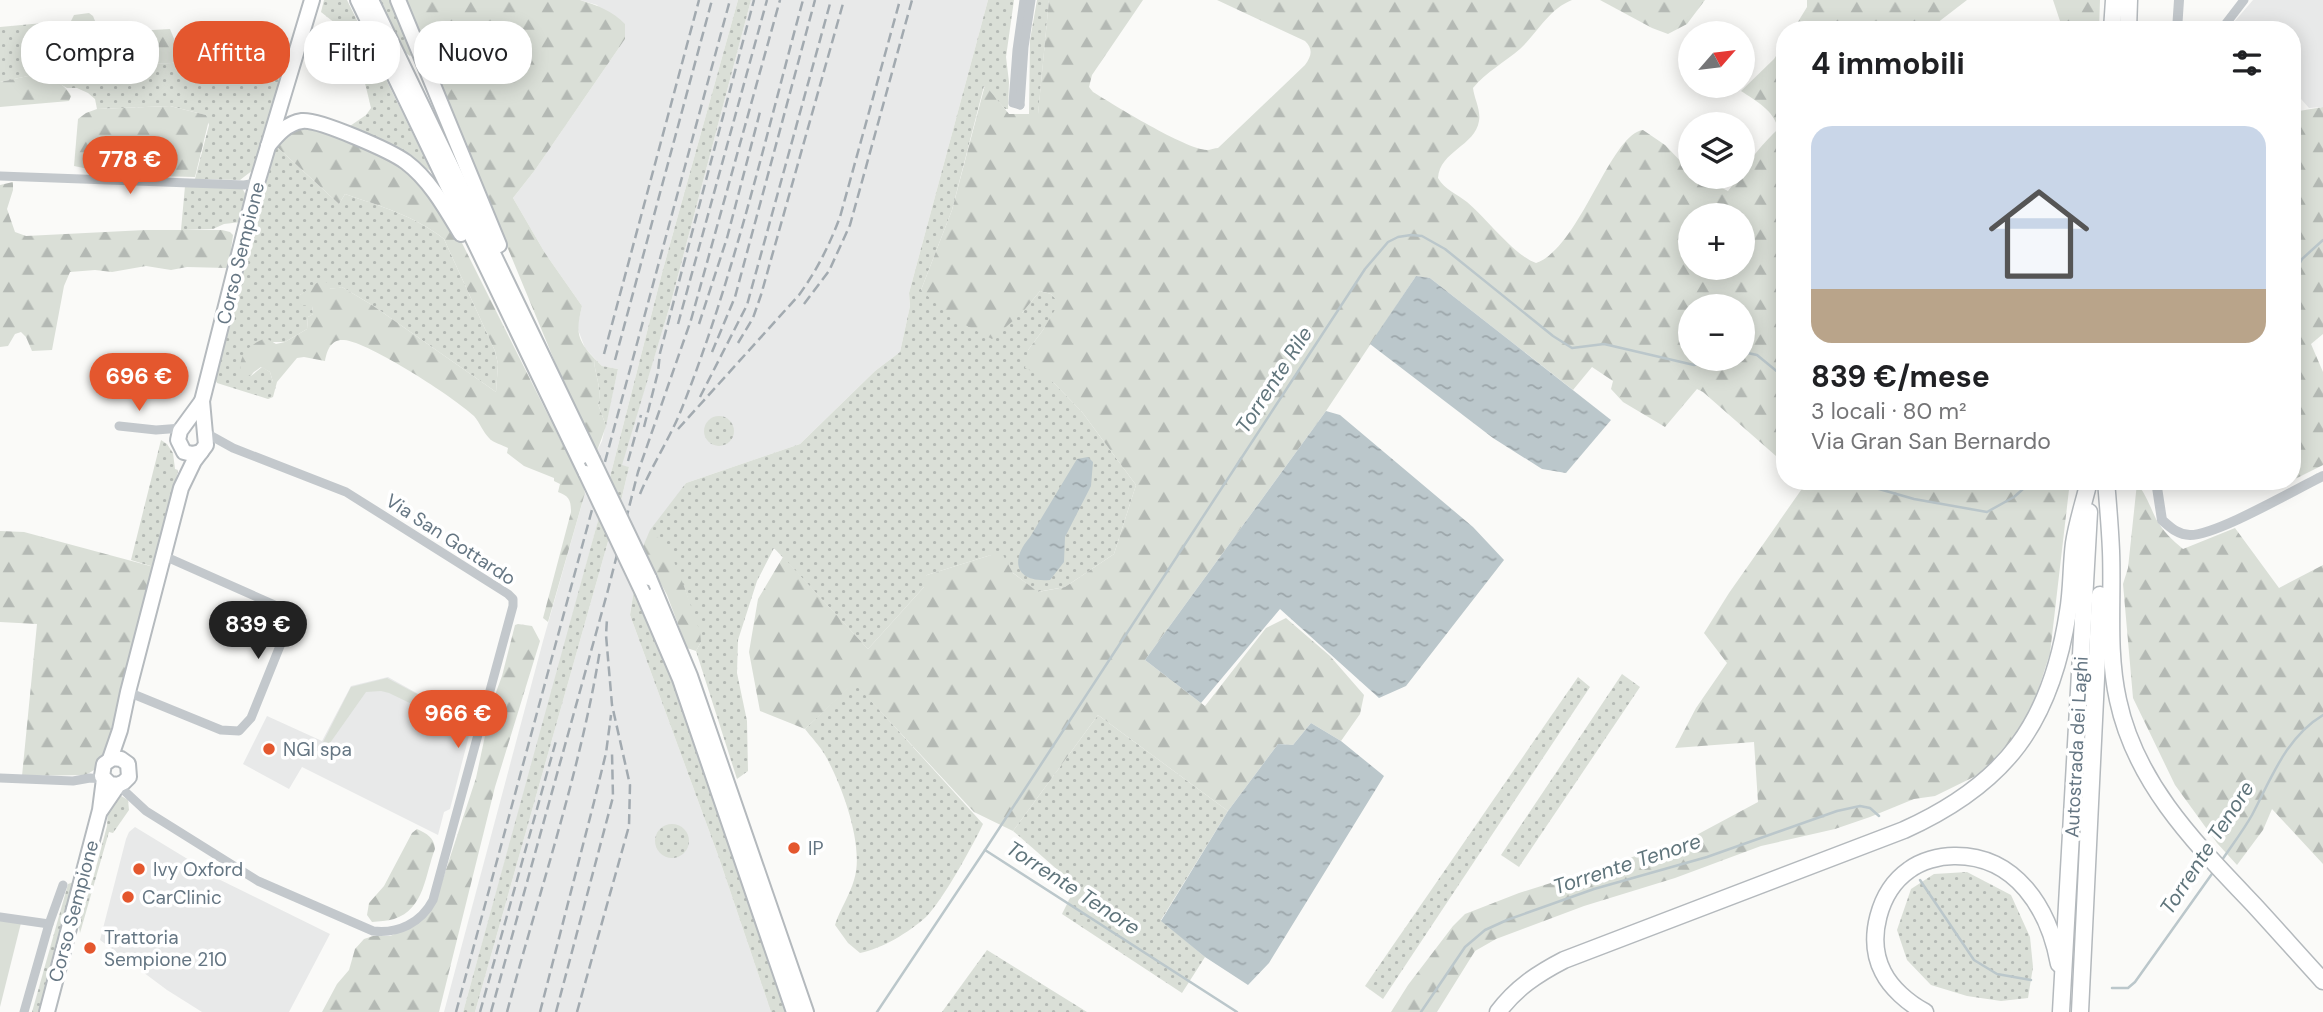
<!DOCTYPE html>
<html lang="it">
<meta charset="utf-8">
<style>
body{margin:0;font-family:"DM Sans",sans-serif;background:#f2f2f2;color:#202124;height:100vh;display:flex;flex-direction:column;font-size:26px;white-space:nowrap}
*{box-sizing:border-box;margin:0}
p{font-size:23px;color:#757577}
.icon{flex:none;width:38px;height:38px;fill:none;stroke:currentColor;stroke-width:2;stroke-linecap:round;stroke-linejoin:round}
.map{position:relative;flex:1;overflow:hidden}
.side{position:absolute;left:1776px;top:21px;width:525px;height:469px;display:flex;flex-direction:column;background:#fff;border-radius:28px;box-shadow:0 4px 18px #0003}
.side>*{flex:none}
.guide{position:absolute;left:21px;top:21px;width:665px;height:63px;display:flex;gap:14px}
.needle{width:46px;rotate:62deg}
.fabs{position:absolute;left:1678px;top:21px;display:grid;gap:14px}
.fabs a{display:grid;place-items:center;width:77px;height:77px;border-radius:50%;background:#fff;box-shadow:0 4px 18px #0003;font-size:35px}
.price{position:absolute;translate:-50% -60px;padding:0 16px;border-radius:24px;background:#e4572e;color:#fff;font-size:23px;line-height:46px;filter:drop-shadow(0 2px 4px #0008)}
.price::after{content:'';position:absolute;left:50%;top:42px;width:21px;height:16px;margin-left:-10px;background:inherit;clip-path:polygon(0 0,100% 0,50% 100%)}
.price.selected{background:#222;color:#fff}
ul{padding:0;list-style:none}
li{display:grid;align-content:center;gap:14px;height:371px;padding:0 35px}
li span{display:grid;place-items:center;height:217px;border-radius:21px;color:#555}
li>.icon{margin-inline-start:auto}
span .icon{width:126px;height:126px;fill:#fffc;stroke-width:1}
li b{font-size:30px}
h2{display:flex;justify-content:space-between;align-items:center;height:84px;padding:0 35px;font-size:30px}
.pill{padding:0 24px;border-radius:28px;background:#fff;box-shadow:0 4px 18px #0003;font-size:24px;line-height:63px}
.pill.selected{background:#e4572e;color:#fff}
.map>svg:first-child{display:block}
</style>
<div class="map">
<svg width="2323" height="1012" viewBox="0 0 2323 1012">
<defs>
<pattern id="grass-dots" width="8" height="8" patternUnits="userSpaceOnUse" patternTransform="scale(1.75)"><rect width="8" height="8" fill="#dadfd7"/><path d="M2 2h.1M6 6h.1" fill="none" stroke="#b4b9b4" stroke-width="1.8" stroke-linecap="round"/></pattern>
<pattern id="forest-firs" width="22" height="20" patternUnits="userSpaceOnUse" patternTransform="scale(1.75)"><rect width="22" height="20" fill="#dadfd7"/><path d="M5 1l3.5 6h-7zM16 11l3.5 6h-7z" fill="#b4b9b4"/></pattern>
<pattern id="water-ripples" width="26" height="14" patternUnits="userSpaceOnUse" patternTransform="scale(1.75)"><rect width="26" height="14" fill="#bbc7cb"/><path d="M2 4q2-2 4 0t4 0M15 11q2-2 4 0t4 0" fill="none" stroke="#9ca6aa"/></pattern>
</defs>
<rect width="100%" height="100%" fill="#fafaf8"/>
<g fill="#e8e9e9">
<path d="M580 0H738L662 273 610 477 597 451 602 441 618 369 602 366 585 348 577 327 582 306 545 253 513 198 535 170 625 39 597 5Z"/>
<path d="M751 0H988L909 293 910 306 900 352 875 371 800 444 686 483 642 549 621 501 629 467 621 466 671 302Z"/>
<path d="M2253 0H2323V107L2309 108 2293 90 2292 30 2228 29Z"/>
<path d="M585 493 599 517 559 666 463 1012H444L543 641Z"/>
<path d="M609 538 634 589 630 615 719 858 771 1012H475Z"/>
<path d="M388 677 472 724 450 809 444 812 438 835 302 767 289 789 243 764 267 716 322 741 351 686Z"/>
<path d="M135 827 199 866 200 870 330 934 289 1012H202L167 990 100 940 126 839 129 832Z"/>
</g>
<g fill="url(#grass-dots)">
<path d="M324 0H347L431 171 350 126 366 115 371 108C365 82 357 46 338 26 333 21 326 16 321 12Z"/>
<path d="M378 0H392L414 54 410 56 403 51Z"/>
<path d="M738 0H751L671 302 622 465 629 467 621 501 610 477 662 273Z"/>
<path d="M988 0H1014L1006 57 1009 82 1008 109H1005L984 86 952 210 921 290 1022 313 1040 291 1051 294 1060 303 1043 330 1028 350 1052 381 1082 412 1136 485 1114 554 1065 587 1037 592 991 555 927 575 924 581V587L868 649 774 548 757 581 738 640 737 673 747 721 748 771 737 779 696 651 701 642 684 586 650 530 686 483 800 444 875 371 900 352 910 306 909 293Z"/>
<path d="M1037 0H1049L1038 115 1029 114 1030 40Z"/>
<path d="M54 22 64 40 78 41 88 58 105 66 172 63 182 58 192 64 200 59 213 63H230L246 56 261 59 288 56 253 170 240 180 195 179 209 125 206 115 170 106 97 109 95 99 88 93 77 88H67L47 77 33 75 0 82V27Z"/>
<path d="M276 146 339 204 345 194C380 206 415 216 444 239L495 351 498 364 496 392 372 305 342 287C326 292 315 284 300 295L312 306 313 314 308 317 307 329 285 342H272L251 376 262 367 270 372 273 382H277L273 397 268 399 217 383 214 377Z"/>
<path d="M185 186 242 188 246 195 241 222 224 224 213 229 181 230Z"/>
<path d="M594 358 602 366 618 369 606 426 598 404C603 390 594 373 594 358Z"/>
<circle cx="719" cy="431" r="15"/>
<path d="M161 440 167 444 173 453 175 469 178 470 172 502 154 567 131 560Z"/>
<path d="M599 517 609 538 475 1012H463Z"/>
<path d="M634 589 671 672 787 1012H771L719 858 630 615Z"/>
<path d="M1622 674 1640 687 1519 867 1501 855Z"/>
<path d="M1578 677 1590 687 1383 999 1365 986Z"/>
<path d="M854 682 983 824C972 847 943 900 926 917 908 933 883 948 860 953L848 943 835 925C840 909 850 895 854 880 865 847 842 785 825 755 820 746 811 737 805 729Z"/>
<path d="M1098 715 1228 811 1161 920 1205 957 1182 993 1062 914 1076 886 1013 831Z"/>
<path d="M118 794 128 800 129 810 113 833 109 832 80 933 78 922 85 896 93 879 107 826 108 809Z"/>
<circle cx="672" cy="841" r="17"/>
<path d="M1967 872 2011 895 2030 937 2033 967 2028 998 2001 1001 1967 996 1931 985 1907 960 1897 930 1911 889 1934 874Z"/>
<path d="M74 882 42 1012H32L68 884Z"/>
<path d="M987 950 1087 1012H942Z"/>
</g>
<g fill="url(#forest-firs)" fill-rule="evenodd">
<path d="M405 0H580C596 5 613 11 625 24V39L535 170 513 198 545 253 582 306C576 331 576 339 594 358 594 373 603 390 598 404L606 426 597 451 557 367Z"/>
<path d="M1049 0H1143L1092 75 1089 87 1093 92C1114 105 1185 149 1207 150 1210 150 1215 148 1218 148L1305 65C1312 55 1313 49 1305 41L1217 0H1572C1549 9 1538 32 1520 49 1505 62 1486 72 1473 88 1474 98 1481 110 1479 121 1475 146 1440 151 1438 178 1445 190 1457 194 1467 202 1485 217 1516 257 1536 263 1580 248 1610 134 1643 130L1665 145 1690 171V177H1700L1728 191 1739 177H1743C1745 162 1767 140 1778 129 1774 110 1756 101 1741 91L1774 59 1785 42V464L1703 392 1697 389 1665 427 1623 402 1611 389 1613 381 1592 367 1573 390 1430 278 1416 276 1326 411 1145 660 1205 706 1266 628 1286 618 1330 656 1364 695 1360 714 1341 741 1311 723 1293 745 1278 744 1228 811 1098 715 1013 831 974 812 854 683 805 729 760 711 749 652 758 599 783 557 868 649 924 587V578L927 575 991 555H1003L1013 573 1038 592 1065 587 1114 554 1136 485 1082 412 1052 381 1025 368 1028 350 1043 330 1059 303 1051 294 1040 291 1022 313 992 339 952 318 921 290 952 210 985 85 1009 114H1038ZM1690 215H1743V268H1690ZM1690 306H1743V359H1690Z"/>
<path d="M1600 0H1705L1687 24 1668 34 1652 28Z"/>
<path d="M1807 0H1967L1928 30H1793L1807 7Z"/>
<path d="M2053 0H2100L2099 30H2063Z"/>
<path d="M89 13 93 16 100 33 170 29 182 58 172 63 105 66C92 61 84 55 78 41H85L84 38 68 37 64 34 62 27 70 23 74 15Z"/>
<path d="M33 75C49 78 63 81 71 96L69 101 0 107V82Z"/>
<path d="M170 106 206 115 209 120 195 177 117 175 74 166 78 119 86 113 97 109Z"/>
<path d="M2323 107V334L2311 344 2323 372V465L2293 480V112Z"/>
<path d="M317 125 408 168 453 225 583 485 585 493 548 622 543 618 571 512C571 500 569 496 558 492L560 484 554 481V478L524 466 507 453 508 448C503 445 493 443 489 438 483 432 480 423 474 416 455 398 369 342 344 340 331 339 327 350 325 361L304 357 297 358 277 382H273L270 372 261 367 247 377 241 374C237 355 250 344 266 338L276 344 285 342 307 329 308 317 313 314 312 306 301 305 300 295 321 280 328 283 330 289 342 287 372 305 496 392 498 364 495 351 444 239C415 216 380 206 345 194L339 204 276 146 289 130Z"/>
<path d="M13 182V190L7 209 15 232 26 236 145 230H222L230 232 233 235 229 265 226 268 187 267 171 270 146 266 112 272 95 270 70 272 64 286 52 350 32 351 26 337 21 332 15 334 8 346 0 347V185Z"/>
<path d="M1805 481H2070L2050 653 2028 722 1990 769 1935 796 1914 799 1870 817 1835 829 1761 846 1675 878 1584 906 1496 939 1475 951 1437 1012H1391L1408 985 1453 926 1465 914 1519 893 1689 839 1758 802 1754 742 1675 748 1696 708 1727 663 1704 633 1729 593 1806 483Z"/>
<path d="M2137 483C2146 495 2150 506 2156 519 2163 531 2172 540 2183 549L2235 528 2279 588 2323 565V864L2272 809 2263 830 2237 865 2217 843 2175 785 2133 698 2123 584 2128 568Z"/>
<path d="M650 530 668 547 684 586 700 632 701 642 696 651 687 648 667 595 642 549Z"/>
<path d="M0 531 24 532 154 567 111 731 101 760 94 770 86 775 22 776 37 624 0 622Z"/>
<path d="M518 624 532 626 540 641 495 787 439 1012H322L337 984 349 970 355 949 364 939 373 936H390L402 931 438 894 476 778 492 703 502 676 515 625Z"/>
<path d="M417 829C427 834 434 837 435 849 425 874 425 909 394 919 387 921 379 921 372 922L367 915 369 903 384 886 412 833Z"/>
</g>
<g fill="#dadfd7">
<path d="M387 678 460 717 456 721 449 722 389 693 381 691 366 692 330 743 323 742 351 687Z"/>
<path d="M0 921 21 923 0 1007Z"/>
</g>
<g fill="url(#water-ripples)">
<path d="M1416 276 1430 278 1611 420 1566 473 1542 469 1493 438 1370 344Z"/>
<path d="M1326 411 1340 415 1473 527 1504 560 1406 686 1379 698 1280 609 1201 703 1145 660Z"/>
<path d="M1088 457 1093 462 1091 486 1065 537 1064 562 1050 580C1016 583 1009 561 1030 537L1077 459Z"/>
<path d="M1311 723 1341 741 1384 776 1269 963 1248 985 1205 957 1161 921 1228 811 1278 744 1293 745Z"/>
</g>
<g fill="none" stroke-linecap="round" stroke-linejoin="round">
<g stroke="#bbc7cb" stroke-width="2.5">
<path d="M2292 276 2302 259 2323 240"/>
<path d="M1743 352 1757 355 1785 378"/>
<path d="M1851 481 1914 499 1987 512 2014 497 2032 481"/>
<path d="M985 850 1237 1012"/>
<path d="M2222 860C2232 845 2243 831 2252 815 2271 779 2286 737 2323 715"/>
<path d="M1920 880 1974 960 1997 974 2031 980"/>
<path d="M2112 988H2128L2135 982 2214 871"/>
<path d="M877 1012 985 850 1365 269 1388 242 1398 237 1411 235 1422 236 1445 249 1553 336 1572 348 1604 344 1694 365 1719 359"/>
<path d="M1421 1012 1465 947 1485 930 1507 920 1594 889 1707 857 1837 811 1860 806 1870 808 1879 816"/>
</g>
<defs>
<g id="primary">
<path d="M201 452 192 454 184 452 178 440 180 431 202 401"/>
<path d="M110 759 120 730 128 692 181 488 194 461 206 445 202 401 257 183 312 0"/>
<path d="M101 810 118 785 124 782 129 777 128 764 121 759 113 758 104 764 102 776 110 784 118 785"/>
<path d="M47 1012 100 810 104 779"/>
</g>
<g id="trunk">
<path d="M358 0 586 473"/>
<path d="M371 0 592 459"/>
<path d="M398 0 499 245"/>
<path d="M268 146C277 135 287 123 302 121 319 119 391 151 406 162 430 180 446 209 461 234"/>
<path d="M649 578 690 676 806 1012"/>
<path d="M643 593 680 679 794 1012"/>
</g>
<g id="motorway">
<path d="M2112 30 2114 0"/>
<path d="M2128 30 2129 0"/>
<path d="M2106 481C2108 504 2110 527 2111 551 2113 601 2107 650 2118 700 2136 785 2197 845 2255 906 2278 931 2300 956 2323 981"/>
<path d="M1498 1012C1516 988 1537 974 1564 960L1904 830C2006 784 2051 723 2068 612 2072 590 2071 566 2074 543 2077 523 2084 502 2089 481"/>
<path d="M1925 1012C1908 1003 1891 988 1883 972 1866 939 1879 891 1909 870 1921 861 1939 856 1954 856 2016 855 2049 909 2059 964"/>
<path d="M2061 1012 2089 512"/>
<path d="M2080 1012 2100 595"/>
</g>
</defs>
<use href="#primary" stroke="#b5babe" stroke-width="18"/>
<use href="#trunk" stroke="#b4b9bd" stroke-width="18"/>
<use href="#motorway" stroke="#b4b9bd" stroke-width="19"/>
<g stroke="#c3c8cc" stroke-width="9">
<path d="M2221 30 2244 0"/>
<path d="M1020 105 1013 103 1017 50 1024 0"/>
<path d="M1020 105 1024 47 1031 0"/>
<path d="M0 176 244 185 257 183"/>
<path d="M119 426 156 430 182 428"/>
<path d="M128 692 221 730 239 731 251 718 288 626 287 618 277 606 162 555"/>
<path d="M0 778 73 781 90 778 104 779"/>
<path d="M118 785 146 811 258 881 373 931C398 934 421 923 433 900L513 606V599L508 594 346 492 233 448 206 433"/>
<path d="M0 917 49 924"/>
<path d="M24 1012 49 924 63 885"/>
</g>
<g stroke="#c3c8cc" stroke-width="10">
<path d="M2177 30 2179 0"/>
<path d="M2156 481 2162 520C2170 527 2178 535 2190 535 2217 535 2294 490 2323 476"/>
</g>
<use href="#primary" stroke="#fff" stroke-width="14"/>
<use href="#trunk" stroke="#fff" stroke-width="14"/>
<use href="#motorway" stroke="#fff" stroke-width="16"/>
<g stroke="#a2aab0" stroke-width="2.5" stroke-dasharray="10 5" stroke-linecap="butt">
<path d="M804 304 829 271 850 225 912 0"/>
<path d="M678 324 767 0"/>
<path d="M699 324 727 238 761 108"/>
<path d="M738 343 753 318 761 295 844 0"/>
<path d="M712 352 735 297 815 0"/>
<path d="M604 354 699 0"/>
<path d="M615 360 712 0"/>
<path d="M700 397 747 305 831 0"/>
<path d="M644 427 658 372 660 353 754 0"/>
<path d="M678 429 799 295C817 270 829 246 840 217L900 0"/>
<path d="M628 461 641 415"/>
<path d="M640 494C653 463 672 435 684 403 735 273 766 135 803 0"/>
<path d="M456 1012 730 0"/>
<path d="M480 1012 556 741"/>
<path d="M491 1012 608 590 638 472 691 320 780 0"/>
<path d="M507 1012C539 892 580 773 600 650"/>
<path d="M540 1012 594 802 606 753 611 715"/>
<path d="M556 1012 613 797 612 753"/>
<path d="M577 1012 629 826 630 785 612 705 606 635 607 619"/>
</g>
<defs>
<g id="trunk-bridge">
<path d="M592 459 649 578"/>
<path d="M586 473 643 593"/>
</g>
</defs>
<use href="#trunk-bridge" stroke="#b4b9bd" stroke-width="18" stroke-linecap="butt"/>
<use href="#trunk-bridge" stroke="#fff" stroke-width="14"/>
</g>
<g fill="#e4572e" stroke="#fff" stroke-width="2.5">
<circle cx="269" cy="749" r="7"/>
<circle cx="794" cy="848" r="7"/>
<circle cx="139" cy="869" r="7"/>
<circle cx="128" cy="897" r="7"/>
<circle cx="90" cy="948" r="7"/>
</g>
<g text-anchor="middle" stroke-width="7" stroke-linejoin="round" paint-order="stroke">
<g font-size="19" fill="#657683" stroke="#fff">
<text transform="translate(240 253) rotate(-76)" y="7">Corso Sempione</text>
<text transform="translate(451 539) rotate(33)" y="7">Via San Gottardo</text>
<text transform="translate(2076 747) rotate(-87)" y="7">Autostrada dei Laghi</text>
<text transform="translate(73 911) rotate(-75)" y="7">Corso Sempione</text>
</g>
<g font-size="19" fill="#657683" stroke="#fff" text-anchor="start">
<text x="283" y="756">NGI spa</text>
<text x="808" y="855">IP</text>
<text x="153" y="876">Ivy Oxford</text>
<text x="142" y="904">CarClinic</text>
<text x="104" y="944">Trattoria<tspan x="104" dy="22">Sempione 210</tspan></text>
</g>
<g font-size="21" font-style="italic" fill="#60757c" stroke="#fff">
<text transform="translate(1274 380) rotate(-57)" y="7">Torrente Rile</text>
<text transform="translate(2207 848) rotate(-57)" y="7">Torrente Tenore</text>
<text transform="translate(1627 864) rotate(-18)" y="7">Torrente Tenore</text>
<text transform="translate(1073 888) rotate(33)" y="7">Torrente Tenore</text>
</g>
</g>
</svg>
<div class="fabs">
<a><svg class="needle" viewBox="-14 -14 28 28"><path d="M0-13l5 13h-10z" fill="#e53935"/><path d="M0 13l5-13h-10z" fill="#757577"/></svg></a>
<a><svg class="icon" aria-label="layers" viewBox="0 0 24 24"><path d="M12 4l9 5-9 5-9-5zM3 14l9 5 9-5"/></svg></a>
<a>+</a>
<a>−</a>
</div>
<b class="price" style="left:130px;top:196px">778 €</b>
<b class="price" style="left:139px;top:413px">696 €</b>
<b class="price selected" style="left:258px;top:661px">839 €</b>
<b class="price" style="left:458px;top:750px">966 €</b>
<div class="guide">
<a class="pill">Compra</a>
<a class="pill selected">Affitta</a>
<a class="pill">Filtri</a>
<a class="pill">Nuovo</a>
</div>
<section class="side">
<h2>4 immobili<svg class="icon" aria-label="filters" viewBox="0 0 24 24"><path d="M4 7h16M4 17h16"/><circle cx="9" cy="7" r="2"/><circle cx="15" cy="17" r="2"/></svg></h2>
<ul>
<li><span style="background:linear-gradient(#c9d6e8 75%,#b9a48a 0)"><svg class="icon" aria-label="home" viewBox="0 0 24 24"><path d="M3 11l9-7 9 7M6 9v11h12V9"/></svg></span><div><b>839 €/mese</b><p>3 locali · 80 m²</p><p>Via Gran San Bernardo</p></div></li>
</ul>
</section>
</div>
